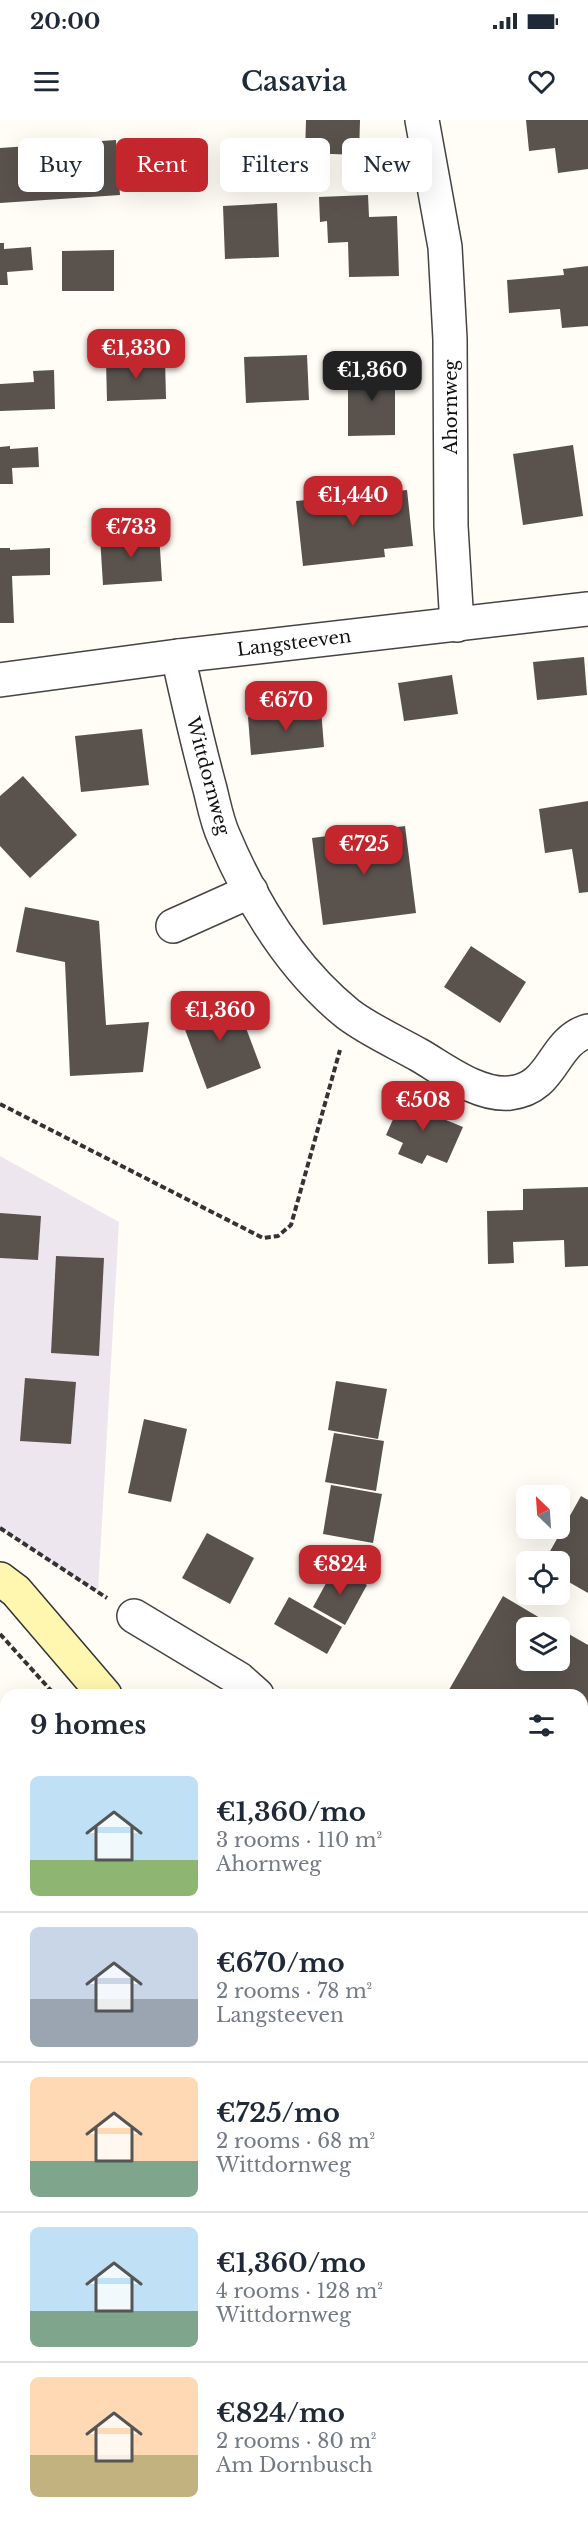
<!DOCTYPE html>
<meta charset="utf-8">
<style>
body{margin:0;font-family:"Libre Baskerville",serif;background:#f2f2f3;color:#1f2937;height:100vh;display:flex;flex-direction:column;font-size:22px;white-space:nowrap}
*{box-sizing:border-box;margin:0}
p{font-size:20px;color:#747a83}
.icon{flex:none;width:33px;height:33px;fill:none;stroke:currentColor;stroke-width:2;stroke-linecap:round;stroke-linejoin:round}
.map{position:relative;flex:1;overflow:hidden}
.side{position:absolute;left:0px;top:1569px;width:588px;height:836px;display:flex;flex-direction:column;background:#fff;border-radius:18px 18px 0 0;box-shadow:0 6px 24px #0002}
.side>*{flex:none}
.banner{position:absolute;left:18px;top:18px;width:552px;height:54px;display:flex;gap:12px}
.needle{width:39px;rotate:335deg}
.fabs{position:absolute;left:516px;top:1365px;display:grid;gap:12px}
.fabs a{display:grid;place-items:center;width:54px;height:54px;border-radius:9px;background:#fff;box-shadow:0 6px 24px #0002;font-size:30px}
.price{position:absolute;translate:-50% -51px;padding:0 14px;border-radius:12px;background:#c4262e;color:#fff;font-size:20px;line-height:39px;filter:drop-shadow(0 2px 3px #0008)}
.price::after{content:'';position:absolute;left:50%;top:36px;width:18px;height:14px;margin-left:-9px;background:inherit;clip-path:polygon(0 0,100% 0,50% 100%)}
.price.on{background:#222;color:#fff}
ul{padding:0;list-style:none}
li{display:flex;align-items:center;gap:18px;height:150px;padding:0 30px}
li+li{border-top:2px solid #e0e1e3}
li span{display:grid;place-items:center;flex:none;width:168px;height:120px;border-radius:9px;color:#555}
li>.icon{margin-inline-start:auto}
span .icon{width:72px;height:72px;fill:#fffc;stroke-width:1}
li b{font-size:26px}
h2{display:flex;justify-content:space-between;align-items:center;height:72px;padding:0 30px;font-size:26px}
.chip{padding:0 21px;border-radius:9px;background:#fff;box-shadow:0 6px 24px #0002;font-size:21px;line-height:54px}
.chip.on{background:#c4262e;color:#fff}
.status{display:flex;justify-content:space-between;align-items:center;height:42px;padding:0 30px;background:#fff;direction:ltr}
.status svg{height:16px;fill:currentColor}
header{display:flex;justify-content:space-between;align-items:center;height:78px;padding:0 30px;background:#fff;font-size:27px;font-weight:600}
.map>svg:first-child{display:block}
</style>
<div class="status"><b>20:00</b><svg viewBox="0 0 49 12"><path d="M0 12V9h3v3zM5 12V6h3v6zM10 12V3h3v9zM15 12V0h3v12zM26 1h20v11H26zM47 4h2v5h-2z"/></svg></div>
<header><svg class="icon" aria-label="menu" viewBox="0 0 24 24"><path d="M4 6h16M4 12h16M4 18h16"/></svg>Casavia<svg class="icon" aria-label="heart" viewBox="0 0 24 24"><path d="M12 20l-8-8c-3-5 5-10 8-4 3-6 11-1 8 4z"/></svg></header>
<div class="map">
<svg width="588" height="2404" viewBox="0 0 588 2404">
<rect width="100%" height="100%" fill="#fffdf5"/>
<path fill="#eee6ef" d="M0 1036 119 1102 98 1472 0 1408Z"/>
<path fill="#d5ebbd" d="M582 1783 588 1785V2176L582 2169Z"/>
<path fill="#b9dc9c" d="M582 2251 588 2259V2404H381L378 2399 582 2398Z"/>
<g fill="#5a524d">
<path d="M306 0H360L359 35 305 33Z"/>
<path d="M526 0H588V49L558 53 555 28 529 31Z"/>
<path d="M116 20 120 75 0 83V28Z"/>
<path d="M368 75 369 97 397 96 399 156 349 157 348 122 328 123 327 101 320 102 319 77Z"/>
<path d="M277 83 279 137 225 139 223 86Z"/>
<path d="M0 123H4V129L31 127 33 150 7 152 8 165H0Z"/>
<path d="M114 130V171H62V131Z"/>
<path d="M588 146V206L562 208 560 189 509 193 507 160 564 155 563 149Z"/>
<path d="M307 235 309 280 246 283 244 237Z"/>
<path d="M165 238 166 279 107 281 106 240Z"/>
<path d="M395 249V315L348 316V250Z"/>
<path d="M54 250 55 289 0 291V264L34 262 33 251Z"/>
<path d="M573 325 583 396 523 405 513 334Z"/>
<path d="M10 326V329L38 327 39 347 12 348 13 364H0V327Z"/>
<path d="M407 370 413 426 384 429 385 437 303 446 296 381Z"/>
<path d="M159 413 162 461 103 465 100 417Z"/>
<path d="M0 428H10V430L50 428V455L12 456 14 503H0Z"/>
<path d="M584 537 587 575 537 580 533 542Z"/>
<path d="M452 555 458 594 404 601 398 563Z"/>
<path d="M321 589 324 627 251 635 248 597Z"/>
<path d="M142 609 149 665 81 672 75 616Z"/>
<path d="M23 656 77 715 30 758 0 726V676Z"/>
<path d="M588 681V772L579 773 572 729 545 733 539 689Z"/>
<path d="M405 706 416 793 323 805 312 718Z"/>
<path d="M25 787 99 801 106 905 149 902 143 952 70 956 65 842 16 832Z"/>
<path d="M471 826 526 862 500 903 444 867Z"/>
<path d="M234 876 261 948 207 969 180 896Z"/>
<path d="M403 977 448 996 446 1000 463 1007 447 1043 427 1035 422 1044 398 1034 403 1023 386 1015Z"/>
<path d="M588 1067V1146L565 1147 564 1120 513 1122 514 1143 488 1144 487 1091 523 1090V1069Z"/>
<path d="M0 1093 41 1096 38 1140 0 1138Z"/>
<path d="M56 1136 104 1138 99 1236 51 1233Z"/>
<path d="M25 1258 76 1262 71 1324 20 1321Z"/>
<path d="M336 1261 387 1269 378 1319 328 1310Z"/>
<path d="M144 1299 187 1309 171 1382 128 1373Z"/>
<path d="M334 1313 384 1321 376 1371 325 1362Z"/>
<path d="M331 1365 382 1374 373 1423 323 1414Z"/>
<path d="M581 1376 588 1380V1473L560 1457V1442H544Z"/>
<path d="M207 1413 254 1438 230 1484 182 1458Z"/>
<path d="M335 1447 367 1465 345 1505 313 1487Z"/>
<path d="M503 1476 557 1508H526V1540H560V1509L588 1525V1619L582 1616V1575H446Z"/>
<path d="M289 1477 342 1507 327 1534 274 1504Z"/>
<path d="M6 1720V1778L0 1779V1721Z"/>
<path d="M6 2147V2184L0 2186V2149Z"/>
<path d="M76 2398H127L115 2404H78Z"/>
<path d="M133 2398H162L164 2404H135Z"/>
</g>
<g fill="none" stroke-linecap="round" stroke-linejoin="round">
<defs>
<g id="street">
<path d="M422 0 445 127 450 219 451 406 457 505"/>
<path d="M178 536C188 581 198 625 210 669 214 685 217 702 224 717 252 783 292 849 348 894 369 910 396 922 419 935 445 950 478 976 510 973 555 968 551 922 588 911"/>
<path d="M0 560 178 536 588 489"/>
<path d="M173 806 251 771"/>
<path d="M134 1496 239 1559 257 1575"/>
<path d="M582 1762 588 1765"/>
<path d="M0 2306 6 2319"/>
<path d="M41 2398 44 2404"/>
</g>
<g id="secondary">
<path d="M0 1459 16 1471 105 1575"/>
<path d="M582 2200 588 2208"/>
</g>
</defs>
<use href="#street" stroke="#444" stroke-width="36"/>
<use href="#secondary" stroke="#333" stroke-width="36"/>
<g stroke="#333" stroke-width="4" stroke-dasharray="6 3" stroke-linecap="butt">
<path d="M0 984 263 1118 278 1116 291 1105 340 930"/>
<path d="M0 1408 107 1478"/>
<path d="M0 1514 55 1575"/>
<path d="M582 1855 588 1854"/>
<path d="M0 1864H6"/>
<path d="M582 2010 588 2016"/>
<path d="M0 2235 6 2233"/>
<path d="M582 2376 588 2382"/>
<path d="M482 2398V2404"/>
</g>
<use href="#street" stroke="#fff" stroke-width="33"/>
<use href="#secondary" stroke="#fff6b0" stroke-width="33"/>
</g>
<g text-anchor="middle" stroke-width="6" stroke-linejoin="round" paint-order="stroke">
<g font-size="18" fill="#111" stroke="#fff">
<text transform="translate(451 287) rotate(-90)" y="6">Ahornweg</text>
<text transform="translate(294 523) rotate(-7)" y="6">Langsteeven</text>
<text transform="translate(208 656) rotate(75)" y="6">Wittdornweg</text>
</g>
</g>
</svg>
<div class="fabs">
<a><svg class="needle" viewBox="-14 -14 28 28"><path d="M0-13l5 13h-10z" fill="#e53935"/><path d="M0 13l5-13h-10z" fill="#747a83"/></svg></a>
<a><svg class="icon" aria-label="locate" viewBox="0 0 24 24"><circle cx="12" cy="12" r="6"/><path d="M12 2v4M12 18v4M2 12h4M18 12h4"/></svg></a>
<a><svg class="icon" aria-label="layers" viewBox="0 0 24 24"><path d="M12 4l9 5-9 5-9-5zM3 14l9 5 9-5"/></svg></a>
</div>
<b class="price" style="left:136px;top:260px">€1,330</b>
<b class="price on" style="left:372px;top:282px">€1,360</b>
<b class="price" style="left:353px;top:407px">€1,440</b>
<b class="price" style="left:131px;top:439px">€733</b>
<b class="price" style="left:286px;top:612px">€670</b>
<b class="price" style="left:364px;top:756px">€725</b>
<b class="price" style="left:220px;top:922px">€1,360</b>
<b class="price" style="left:423px;top:1012px">€508</b>
<b class="price" style="left:340px;top:1476px">€824</b>
<div class="banner">
<a class="chip">Buy</a>
<a class="chip on">Rent</a>
<a class="chip">Filters</a>
<a class="chip">New</a>
</div>
<section class="side">
<h2>9 homes<svg class="icon" aria-label="filters" viewBox="0 0 24 24"><path d="M4 7h16M4 17h16"/><circle cx="9" cy="7" r="2"/><circle cx="15" cy="17" r="2"/></svg></h2>
<ul>
<li><span style="background:linear-gradient(#bfe0f5 70%,#8fb573 0)"><svg class="icon" aria-label="home" viewBox="0 0 24 24"><path d="M3 11l9-7 9 7M6 9v11h12V9"/></svg></span><div><b>€1,360/mo</b><p>3 rooms · 110 m²</p><p>Ahornweg</p></div></li>
<li><span style="background:linear-gradient(#c9d6e8 60%,#9aa5b1 0)"><svg class="icon" aria-label="home" viewBox="0 0 24 24"><path d="M3 11l9-7 9 7M6 9v11h12V9"/></svg></span><div><b>€670/mo</b><p>2 rooms · 78 m²</p><p>Langsteeven</p></div></li>
<li><span style="background:linear-gradient(#ffd9b3 70%,#7fa58c 0)"><svg class="icon" aria-label="home" viewBox="0 0 24 24"><path d="M3 11l9-7 9 7M6 9v11h12V9"/></svg></span><div><b>€725/mo</b><p>2 rooms · 68 m²</p><p>Wittdornweg</p></div></li>
<li><span style="background:linear-gradient(#bfe0f5 70%,#7fa58c 0)"><svg class="icon" aria-label="home" viewBox="0 0 24 24"><path d="M3 11l9-7 9 7M6 9v11h12V9"/></svg></span><div><b>€1,360/mo</b><p>4 rooms · 128 m²</p><p>Wittdornweg</p></div></li>
<li><span style="background:linear-gradient(#ffd9b3 65%,#c2b280 0)"><svg class="icon" aria-label="home" viewBox="0 0 24 24"><path d="M3 11l9-7 9 7M6 9v11h12V9"/></svg></span><div><b>€824/mo</b><p>2 rooms · 80 m²</p><p>Am Dornbusch</p></div></li>
</ul>
</section>
</div>
